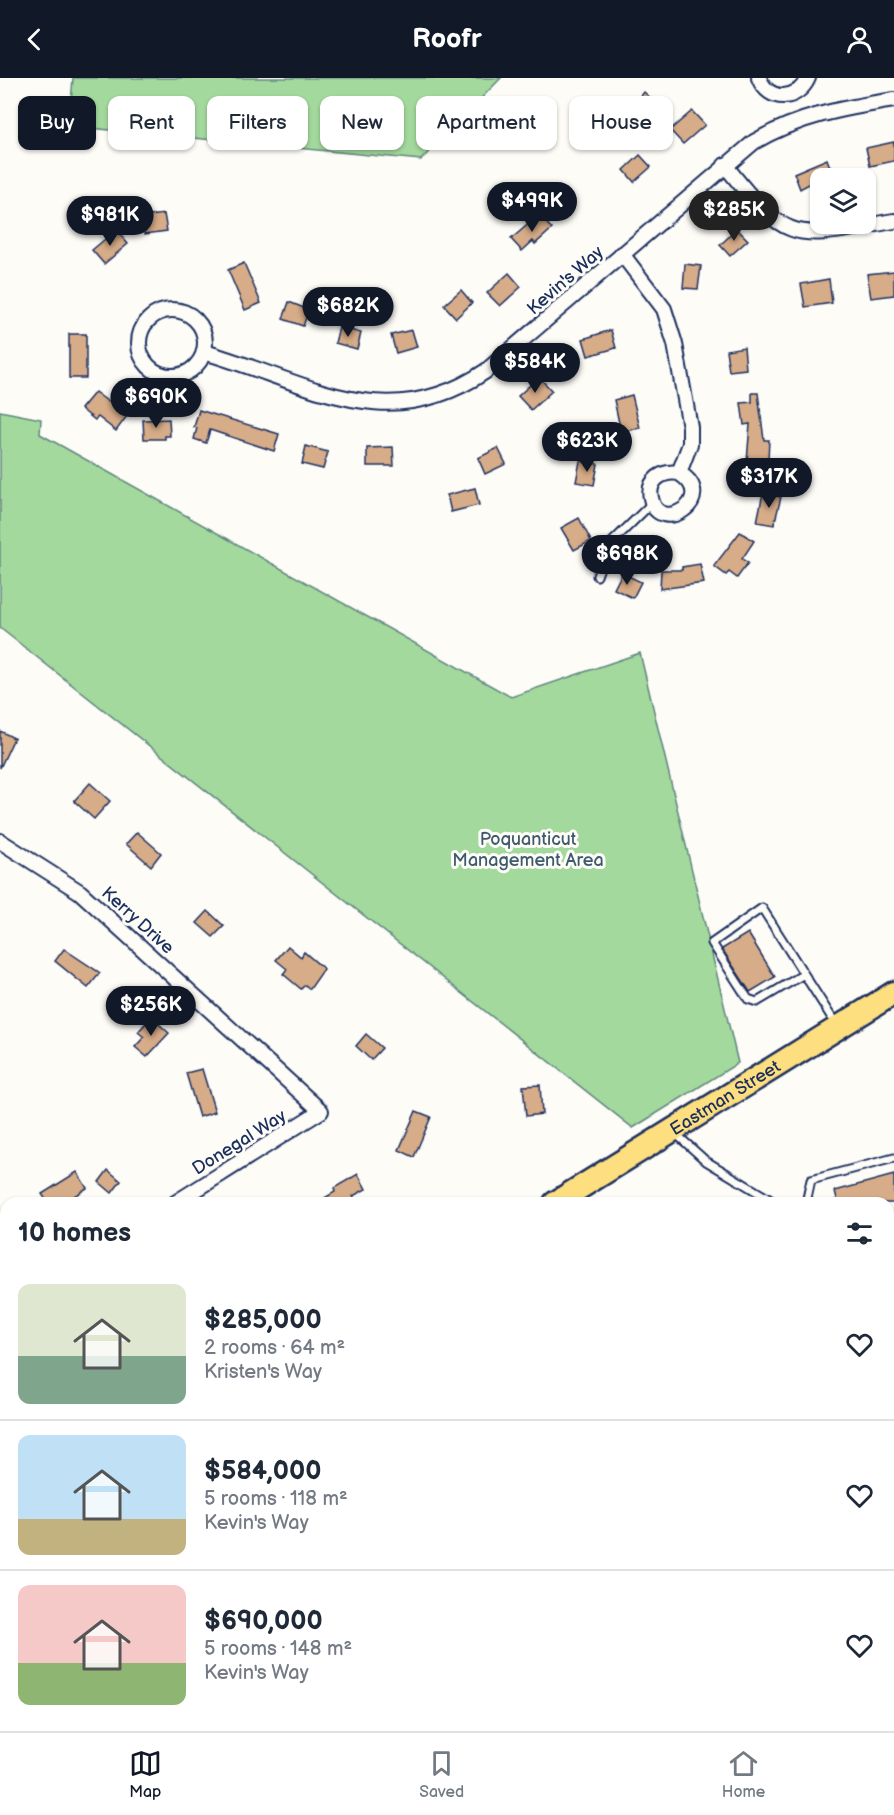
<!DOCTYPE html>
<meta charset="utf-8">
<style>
body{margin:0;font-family:"Balsamiq Sans",sans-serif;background:#f6f6f7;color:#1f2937;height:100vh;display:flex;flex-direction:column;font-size:22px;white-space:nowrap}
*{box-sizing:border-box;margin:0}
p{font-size:20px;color:#747a83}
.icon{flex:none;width:33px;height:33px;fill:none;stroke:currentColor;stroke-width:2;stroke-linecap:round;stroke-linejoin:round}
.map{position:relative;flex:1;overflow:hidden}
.panel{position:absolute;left:0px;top:1119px;width:894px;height:534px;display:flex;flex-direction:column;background:#fff;border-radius:18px 18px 0 0;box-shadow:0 2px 4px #0004}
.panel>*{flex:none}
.banner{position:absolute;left:18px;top:18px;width:858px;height:54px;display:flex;gap:12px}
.controls{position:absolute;left:810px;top:90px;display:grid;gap:12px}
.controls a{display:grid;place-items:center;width:66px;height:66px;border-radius:12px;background:#fff;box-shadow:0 2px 4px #0004;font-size:30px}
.price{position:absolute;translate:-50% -51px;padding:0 14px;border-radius:21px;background:#111827;color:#fff;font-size:20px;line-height:39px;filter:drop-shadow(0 2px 3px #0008)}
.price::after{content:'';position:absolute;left:50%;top:36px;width:18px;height:14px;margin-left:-9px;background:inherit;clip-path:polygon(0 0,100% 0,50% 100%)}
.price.active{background:#222;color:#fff}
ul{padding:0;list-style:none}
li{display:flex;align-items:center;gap:18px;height:150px;padding:0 18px}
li+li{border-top:2px solid #e0e1e3}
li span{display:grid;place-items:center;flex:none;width:168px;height:120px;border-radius:12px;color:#555}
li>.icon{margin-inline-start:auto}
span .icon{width:72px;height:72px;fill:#fffc;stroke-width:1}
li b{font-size:26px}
h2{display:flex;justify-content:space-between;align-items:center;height:72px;padding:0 18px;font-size:26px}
.pill{padding:0 21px;border-radius:12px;background:#fff;box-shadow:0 2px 4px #0004;font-size:21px;line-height:54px}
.pill.active{background:#111827;color:#fff}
header{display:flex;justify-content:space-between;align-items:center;height:78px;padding:0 18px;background:#111827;color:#fff;font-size:27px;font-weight:700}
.menu{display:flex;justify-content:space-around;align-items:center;height:84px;border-top:2px solid #e0e1e3;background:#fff;font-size:16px;color:#747a83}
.menu a{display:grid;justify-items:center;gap:3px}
.menu .active{color:#111827}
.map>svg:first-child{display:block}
</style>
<header><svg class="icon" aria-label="back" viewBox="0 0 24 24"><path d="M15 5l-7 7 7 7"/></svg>Roofr<svg class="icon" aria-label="person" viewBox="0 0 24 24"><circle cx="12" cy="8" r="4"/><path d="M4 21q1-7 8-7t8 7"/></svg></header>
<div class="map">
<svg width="894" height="1653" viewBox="0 0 894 1653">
<rect width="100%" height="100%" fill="#fdfcf7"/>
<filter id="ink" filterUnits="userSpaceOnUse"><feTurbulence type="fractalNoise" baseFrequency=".0167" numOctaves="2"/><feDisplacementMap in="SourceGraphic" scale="12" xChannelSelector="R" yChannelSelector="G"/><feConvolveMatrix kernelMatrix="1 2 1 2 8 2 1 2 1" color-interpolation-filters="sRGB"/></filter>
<g filter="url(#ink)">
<g fill="#a3d99d" stroke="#5f847e" stroke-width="1.5">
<path d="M73 0H501L421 82 69 48Z"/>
<path d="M0 333 41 341 40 356 511 619 640 575 738 985 633 1050 0 550Z"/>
</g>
<g fill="#d7ac88" stroke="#1b2f5e" stroke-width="1.5">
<path d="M644 14 654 23 644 35 634 27Z"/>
<path d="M692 33 705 47 683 66 670 52Z"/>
<path d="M894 64V83L870 88 866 70Z"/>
<path d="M640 77 651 89 634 104 624 92Z"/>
<path d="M827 81 834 100H820L800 111 794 95Z"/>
<path d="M164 136 167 153 145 156 143 139Z"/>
<path d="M539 137 552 151 535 166 533 163 522 173 511 161Z"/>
<path d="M737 151 748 162 730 178 720 167Z"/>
<path d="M116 152 128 166 104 186 92 172Z"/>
<path d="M244 185 261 225 245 232 228 192Z"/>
<path d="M685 186 701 188 698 211 683 210Z"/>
<path d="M894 193V217L871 220 867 196Z"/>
<path d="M509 195 521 209 500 228 487 215Z"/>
<path d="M829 201 832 225 805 229 801 206Z"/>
<path d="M461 212 472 225 456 240 444 227Z"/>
<path d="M289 224 309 232 303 248 283 241Z"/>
<path d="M339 249 361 255 357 271 335 265Z"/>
<path d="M412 252 417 269 396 275 391 257Z"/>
<path d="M611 252 616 270 588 278 583 261Z"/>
<rect x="69" y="256" width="17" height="44"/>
<path d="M744 269 746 291 729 293 726 272Z"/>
<path d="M539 299 552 313 531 332 518 318Z"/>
<path d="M95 314 127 338 116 353 98 339 95 342 81 331Z"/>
<path d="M752 315H758L764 362H769L767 401 750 400 751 383H747L750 346 744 347 741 325 752 324Z"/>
<path d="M632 317 640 350 621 354 614 322Z"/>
<path d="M199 332 279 356 274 373 210 352 206 365 194 361 197 350 194 349Z"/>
<path d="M169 341 170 358H165V361H144L143 342Z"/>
<path d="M306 368 328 374 323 391 302 386Z"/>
<path d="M393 369 394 388H367V370Z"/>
<path d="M498 370 506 386 485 396 478 380Z"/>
<path d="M580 383 598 386 594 407 576 404Z"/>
<path d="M475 410 479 427 451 434 447 417Z"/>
<path d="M763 415 781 419 774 447 757 444Z"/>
<path d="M579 440 591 463 574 472 561 450Z"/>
<path d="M740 454 754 463 742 481 748 485 737 500 729 494 726 497 714 488Z"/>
<path d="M700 486 704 505 660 511 661 492H682V489Z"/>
<path d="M622 495 641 504 633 520 614 511Z"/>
<path d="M0 653 14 660 0 690Z"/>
<path d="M90 705 110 723 94 741 74 723Z"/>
<path d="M137 754 161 775 151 788 126 766Z"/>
<path d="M208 833 224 848 213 859 197 845Z"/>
<path d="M748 855 775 899 750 914 722 871Z"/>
<path d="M288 868 301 879 304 874 324 891 310 911 305 907 301 911 283 896 287 891 276 882Z"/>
<path d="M64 871 100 895 88 910 55 883Z"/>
<path d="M151 939 169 955 147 979 135 969 144 959 138 954Z"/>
<path d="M366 956 382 970 371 982 356 968Z"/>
<path d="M202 991 215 1034 199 1039 186 995Z"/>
<path d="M540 1007 542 1036 526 1038 523 1008Z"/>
<path d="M416 1033 431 1039 414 1079 399 1072Z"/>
<path d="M108 1092 121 1103 112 1115 99 1104Z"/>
<path d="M77 1094 87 1110 63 1125H48L42 1116Z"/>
<path d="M358 1096 366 1111 353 1118 358 1125H316L335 1114 334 1110Z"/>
<path d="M894 1097V1125H838L835 1113Z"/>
</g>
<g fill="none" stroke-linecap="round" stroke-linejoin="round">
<defs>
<g id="lane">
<path d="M597 498 607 469 652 425"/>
<path d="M804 896 757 924 748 921 712 865 762 830 837 948"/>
<path d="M676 1056 706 1083 774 1124 780 1125"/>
<path d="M806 1125 811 1102 894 1080"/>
<path d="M888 1176 894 1174"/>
</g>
<g id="street">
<path d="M759 0C769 25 798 23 808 0"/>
<path d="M725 87C790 170 795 160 894 143"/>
<path d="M622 176 664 231 675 266 690 349V366L679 395C721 421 658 459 651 420 647 402 663 392 679 395"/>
<circle cx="172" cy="265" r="33"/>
<path d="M204 274C306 303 386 361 486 293L754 64C798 38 844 30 894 22"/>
<path d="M0 763 80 814 321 1033 175 1125"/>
<path d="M0 1235 6 1231"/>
<path d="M0 1412 6 1418"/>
<path d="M888 1476 894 1481"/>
<path d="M262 1647 267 1653"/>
<path d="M697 1647 698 1653"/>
</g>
<g id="primary">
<path id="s1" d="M555 1125 894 915"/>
<path d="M0 1471 6 1467"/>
</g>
</defs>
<use href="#lane" stroke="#1b2f5e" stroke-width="11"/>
<use href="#street" stroke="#1b2f5e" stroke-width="18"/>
<use href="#primary" stroke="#1b2f5e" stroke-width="27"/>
<use href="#lane" stroke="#fdfcf7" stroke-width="7"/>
<use href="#street" stroke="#fdfcf7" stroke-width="14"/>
<use href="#primary" stroke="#fedf80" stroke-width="22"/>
</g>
</g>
<g text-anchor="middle" stroke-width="6" stroke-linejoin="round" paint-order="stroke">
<g font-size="18" fill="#1b2f5e" stroke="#fdfcf7">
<text transform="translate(565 202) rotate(-41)" y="6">Kevin's Way</text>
<text transform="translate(138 842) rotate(42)" y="6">Kerry Drive</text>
<text dy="6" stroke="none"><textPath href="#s1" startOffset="200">Eastman Street</textPath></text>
<text transform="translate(239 1064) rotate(-32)" y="6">Donegal Way</text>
</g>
<g font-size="18" fill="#3d5a6e" stroke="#fdfcf7">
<text x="528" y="767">Poquanticut<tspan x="528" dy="21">Management Area</tspan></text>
</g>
</g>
</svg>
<div class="controls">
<a><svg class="icon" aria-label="layers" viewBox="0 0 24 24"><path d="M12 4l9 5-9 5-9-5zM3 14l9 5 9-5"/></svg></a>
</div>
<b class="price" style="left:532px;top:155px">$499K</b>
<b class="price active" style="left:734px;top:164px">$285K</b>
<b class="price" style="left:110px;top:169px">$981K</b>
<b class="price" style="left:348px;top:260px">$682K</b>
<b class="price" style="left:535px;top:316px">$584K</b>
<b class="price" style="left:156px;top:351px">$690K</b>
<b class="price" style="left:587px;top:395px">$623K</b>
<b class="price" style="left:769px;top:431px">$317K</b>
<b class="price" style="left:627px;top:508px">$698K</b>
<b class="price" style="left:151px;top:959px">$256K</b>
<div class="banner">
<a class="pill active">Buy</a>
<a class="pill">Rent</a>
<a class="pill">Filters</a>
<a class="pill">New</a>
<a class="pill">Apartment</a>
<a class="pill">House</a>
</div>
<section class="panel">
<h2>10 homes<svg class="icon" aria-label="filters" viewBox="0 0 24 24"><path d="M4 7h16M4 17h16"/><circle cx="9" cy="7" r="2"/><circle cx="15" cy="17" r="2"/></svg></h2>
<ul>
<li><span style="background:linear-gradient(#dfe7d0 60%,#7fa58c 0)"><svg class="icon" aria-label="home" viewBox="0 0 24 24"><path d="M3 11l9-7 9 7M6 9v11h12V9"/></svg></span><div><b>$285,000</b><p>2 rooms · 64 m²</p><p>Kristen's Way</p></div><svg class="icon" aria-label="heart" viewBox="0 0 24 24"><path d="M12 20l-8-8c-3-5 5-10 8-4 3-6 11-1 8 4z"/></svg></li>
<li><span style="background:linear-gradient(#bfe0f5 70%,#c2b280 0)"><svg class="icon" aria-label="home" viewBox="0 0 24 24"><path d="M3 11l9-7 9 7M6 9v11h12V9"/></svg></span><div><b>$584,000</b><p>5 rooms · 118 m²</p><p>Kevin's Way</p></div><svg class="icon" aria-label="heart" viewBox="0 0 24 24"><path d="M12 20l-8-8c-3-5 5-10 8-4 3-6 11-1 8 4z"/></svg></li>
<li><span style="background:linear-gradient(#f6c9c9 65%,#8fb573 0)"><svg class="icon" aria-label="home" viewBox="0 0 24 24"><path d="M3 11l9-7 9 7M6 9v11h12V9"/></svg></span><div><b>$690,000</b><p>5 rooms · 148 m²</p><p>Kevin's Way</p></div><svg class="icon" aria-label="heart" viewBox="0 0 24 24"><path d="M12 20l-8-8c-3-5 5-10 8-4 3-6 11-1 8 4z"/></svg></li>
</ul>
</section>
</div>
<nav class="menu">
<a class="active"><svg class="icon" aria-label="map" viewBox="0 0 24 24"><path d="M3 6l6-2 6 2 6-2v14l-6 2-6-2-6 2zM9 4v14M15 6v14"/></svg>Map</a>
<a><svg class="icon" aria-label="saved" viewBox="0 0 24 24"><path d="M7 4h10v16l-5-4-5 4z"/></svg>Saved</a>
<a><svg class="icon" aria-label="home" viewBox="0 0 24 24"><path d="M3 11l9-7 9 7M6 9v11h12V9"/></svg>Home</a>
</nav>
